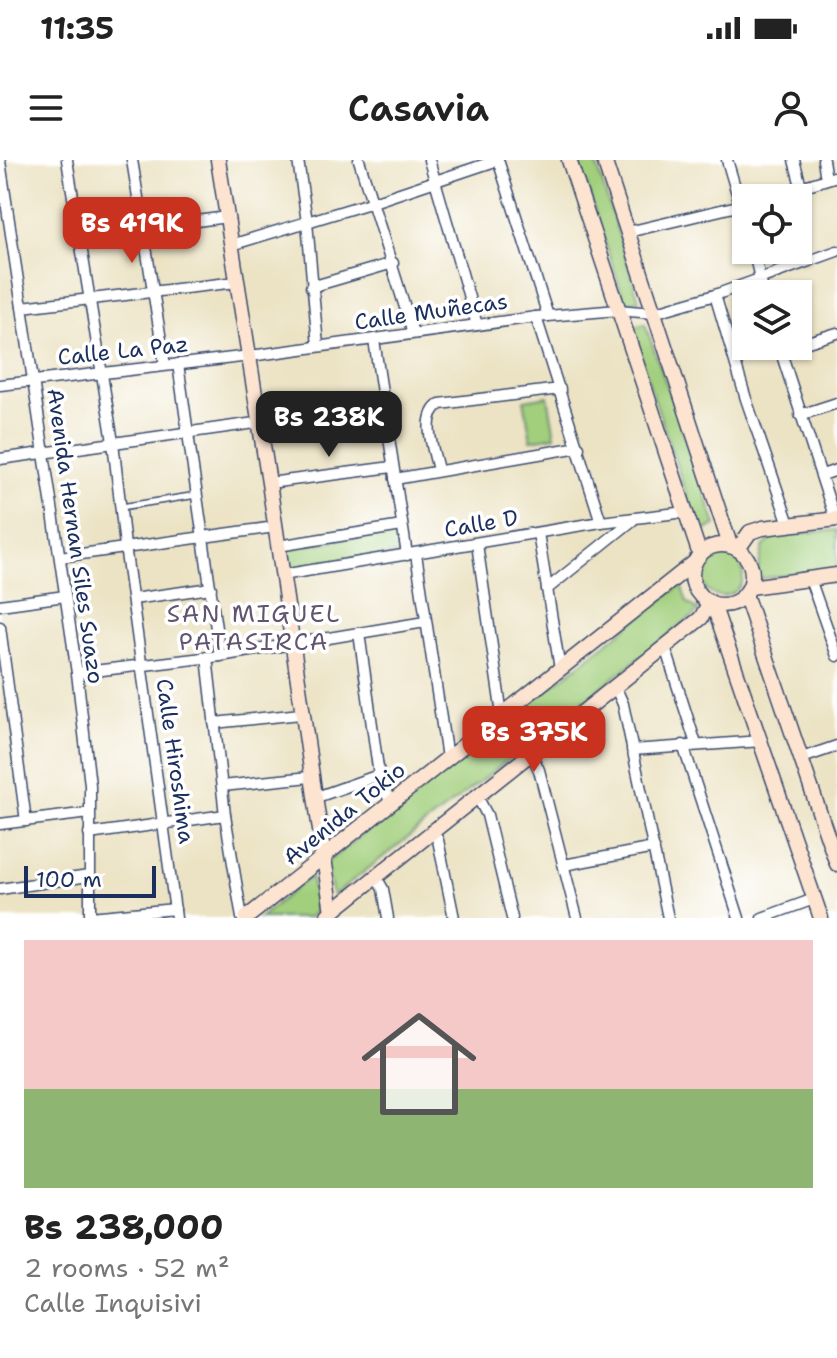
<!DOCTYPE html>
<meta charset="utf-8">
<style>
body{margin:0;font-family:"Shantell Sans",sans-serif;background:#f2f2f2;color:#222;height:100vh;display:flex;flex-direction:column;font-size:30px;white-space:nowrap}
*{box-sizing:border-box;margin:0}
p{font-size:26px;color:#767676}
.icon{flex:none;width:44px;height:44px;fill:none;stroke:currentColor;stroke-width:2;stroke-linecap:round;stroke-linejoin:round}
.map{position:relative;height:758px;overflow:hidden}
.side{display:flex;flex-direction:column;background:#fff;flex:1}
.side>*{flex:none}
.fabs{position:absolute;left:732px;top:24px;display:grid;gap:16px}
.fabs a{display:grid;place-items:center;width:80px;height:80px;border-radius:0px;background:#fff;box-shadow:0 2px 6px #0004;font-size:40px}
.scale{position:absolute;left:24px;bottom:20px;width:132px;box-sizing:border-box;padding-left:8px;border:4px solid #1b2f5e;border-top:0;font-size:22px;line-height:28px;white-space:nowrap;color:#1b2f5e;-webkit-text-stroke:6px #fff;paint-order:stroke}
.price{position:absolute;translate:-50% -68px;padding:0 18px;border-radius:16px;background:#c8321e;color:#fff;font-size:26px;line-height:52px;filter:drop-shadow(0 2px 4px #0008)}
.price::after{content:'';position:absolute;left:50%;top:48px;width:24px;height:18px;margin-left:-12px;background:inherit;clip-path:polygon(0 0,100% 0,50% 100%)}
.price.on{background:#222;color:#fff}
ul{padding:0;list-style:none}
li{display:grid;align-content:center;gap:16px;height:424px;padding:0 24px}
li+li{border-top:2px solid #e0e0e0}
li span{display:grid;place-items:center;height:248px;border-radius:0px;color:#555}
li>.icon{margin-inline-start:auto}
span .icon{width:144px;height:144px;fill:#fffc;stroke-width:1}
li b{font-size:34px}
.status{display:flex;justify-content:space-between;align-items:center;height:56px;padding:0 40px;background:#fff;direction:ltr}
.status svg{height:22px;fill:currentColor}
header{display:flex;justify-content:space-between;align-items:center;height:104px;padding:0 24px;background:#fff;font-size:36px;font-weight:600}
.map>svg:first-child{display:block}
</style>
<div class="status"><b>11:35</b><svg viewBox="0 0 49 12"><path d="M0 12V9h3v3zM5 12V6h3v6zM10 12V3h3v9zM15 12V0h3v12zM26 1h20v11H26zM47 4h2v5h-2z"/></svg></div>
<header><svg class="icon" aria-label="menu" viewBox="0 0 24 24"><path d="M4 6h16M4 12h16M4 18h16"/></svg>Casavia<svg class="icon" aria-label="person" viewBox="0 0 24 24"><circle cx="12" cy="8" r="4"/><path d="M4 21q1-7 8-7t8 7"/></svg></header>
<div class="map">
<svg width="837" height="758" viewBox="0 0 837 758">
<rect width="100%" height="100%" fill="#fff"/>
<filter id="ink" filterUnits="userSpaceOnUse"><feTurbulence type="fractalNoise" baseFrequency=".0125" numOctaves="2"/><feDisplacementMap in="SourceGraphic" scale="16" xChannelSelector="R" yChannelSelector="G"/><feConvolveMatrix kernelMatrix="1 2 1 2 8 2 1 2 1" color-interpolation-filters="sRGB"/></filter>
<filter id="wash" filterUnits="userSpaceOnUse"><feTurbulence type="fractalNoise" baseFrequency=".006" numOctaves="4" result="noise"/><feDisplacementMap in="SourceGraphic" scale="32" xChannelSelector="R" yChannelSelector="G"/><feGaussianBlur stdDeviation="1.8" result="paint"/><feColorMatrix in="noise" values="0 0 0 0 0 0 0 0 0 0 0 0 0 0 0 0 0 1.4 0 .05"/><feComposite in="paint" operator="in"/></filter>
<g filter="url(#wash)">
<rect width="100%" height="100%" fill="#ece3c4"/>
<g fill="#a1cf7c" stroke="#5e7f6d" stroke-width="2">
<path d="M578 0H595L639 140 625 143Z"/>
<path d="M645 164 716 365 699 373 631 168Z"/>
<path d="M548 236 555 276 531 280 524 240Z"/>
<path d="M837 370V409L756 419 763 387 775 376Z"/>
<path d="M396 371 399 394 290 412 286 388Z"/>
<circle cx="722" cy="415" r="21"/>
<path d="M681 425 687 442 699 451 333 736 326 703Z"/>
<path d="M311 716 316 751 308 758H259Z"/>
</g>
</g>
<g filter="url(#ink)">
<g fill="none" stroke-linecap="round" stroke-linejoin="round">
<defs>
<path id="lane" d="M121 347 197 335"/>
<g id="street">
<path d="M67 0 113 282 125 386 176 758"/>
<path d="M132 0 165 205"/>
<path d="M298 0 307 62 318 186"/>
<path d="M359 0 413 173"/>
<path d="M429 0 477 165"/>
<path d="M498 0 548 156"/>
<path d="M727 0 746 64"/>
<path d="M794 0 801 26"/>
<path d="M823 0 826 19"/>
<path d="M0 1 77 513 90 625V758"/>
<path d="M765 38 837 16"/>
<path d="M76 59 140 51"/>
<path d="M143 68 227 57"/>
<path d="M628 72 746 44"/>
<path d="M231 85 373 42 498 0"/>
<path d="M753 90 764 134"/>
<path d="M311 127 393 103"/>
<path d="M715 135 746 239 789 364"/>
<path d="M22 147 237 122"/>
<path d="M536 157 601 362"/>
<path d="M374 180 407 395"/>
<path d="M798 185 837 173"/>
<path d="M779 186 835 359"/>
<path d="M178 204 220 496"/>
<path d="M0 225 250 196 536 157 618 150 653 153 715 135 837 91"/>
<path d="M800 255 837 243"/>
<path d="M0 299 383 245"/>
<path d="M438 310C434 291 420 257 440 244L560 229"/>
<path d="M822 315 837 310"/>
<path d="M395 319 579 287"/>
<path d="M269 323 392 307"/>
<path d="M538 373 560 509"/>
<path d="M477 384 502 555"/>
<path d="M278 386 402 366"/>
<path d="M416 394 447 598"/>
<path d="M60 397 275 367"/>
<path d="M282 415 601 362 686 352"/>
<path d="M810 419 837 496"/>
<path d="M547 429 633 360"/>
<path d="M133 439 211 428"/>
<path d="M0 445 65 436"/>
<path d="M0 467 26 661"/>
<path d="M359 473 379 615 391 644"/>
<path d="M665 487 696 584"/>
<path d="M207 497 225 655 242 758"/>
<path d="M77 513 220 496 425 462"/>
<path d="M615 526 623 544 668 758"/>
<path d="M214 563 301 554"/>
<path d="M683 585 739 758"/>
<path d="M632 590 762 581"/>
<path d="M531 593 539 610 577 758"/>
<path d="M802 598 837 586"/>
<path d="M222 626 310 617"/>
<path d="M477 636 487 655 512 758"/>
<path d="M314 638 379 615"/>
<path d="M0 664 89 653"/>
<path d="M432 671 438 680 454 758"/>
<path d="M89 674 225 655"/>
<path d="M564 705 654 688"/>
<path d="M376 717 383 729 388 758"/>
<path d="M0 729 89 716"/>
<path d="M90 757 175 749"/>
<path d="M762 758 814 739"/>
</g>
<g id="secondary">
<path d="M218 0 269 323 332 752"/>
<path d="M569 0 700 395"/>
<path d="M604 0 730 385"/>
<circle cx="722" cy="415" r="30"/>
<path d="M738 389 750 372 763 368 837 359"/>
<path d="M750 427 837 415"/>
<path d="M745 434 837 704"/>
<path d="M713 444 821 758"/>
<path d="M328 755 701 458 710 442"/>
<path d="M246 758 695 402"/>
</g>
</defs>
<use href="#lane" stroke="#3a4a6d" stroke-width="8"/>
<use href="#street" stroke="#3a4a6d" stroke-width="13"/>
<use href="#secondary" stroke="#3a4a6d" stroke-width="17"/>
<use href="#lane" stroke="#fff" stroke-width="5"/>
<use href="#street" stroke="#fff" stroke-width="10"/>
<use href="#secondary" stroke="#fde4d1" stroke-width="14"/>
</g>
</g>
<g text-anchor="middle" stroke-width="7" stroke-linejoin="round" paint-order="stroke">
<g font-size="22" fill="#1b2f5e" stroke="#fff">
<text transform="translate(431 151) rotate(-8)" y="8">Calle Muñecas</text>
<text transform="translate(123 190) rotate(-6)" y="8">Calle La Paz</text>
<text transform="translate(481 363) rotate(-10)" y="8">Calle D</text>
<text transform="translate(76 376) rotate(82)" y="8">Avenida Hernan Siles Suazo</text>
<text transform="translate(176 601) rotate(82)" y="8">Calle Hiroshima</text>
<text transform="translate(344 653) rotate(-39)" y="8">Avenida Tokio</text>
</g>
<g font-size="24" letter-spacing="2" fill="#61546e" stroke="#fff">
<text x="254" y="462">SAN MIGUEL<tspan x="254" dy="28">PATASIRCA</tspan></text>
</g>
</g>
</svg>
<div class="fabs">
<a><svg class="icon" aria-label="locate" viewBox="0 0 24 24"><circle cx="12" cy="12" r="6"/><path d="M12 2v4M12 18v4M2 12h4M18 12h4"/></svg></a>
<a><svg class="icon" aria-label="layers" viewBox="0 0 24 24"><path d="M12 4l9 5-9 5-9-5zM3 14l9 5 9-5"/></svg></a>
</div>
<div class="scale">100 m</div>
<b class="price" style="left:132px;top:105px">Bs 419K</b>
<b class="price on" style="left:329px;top:299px">Bs 238K</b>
<b class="price" style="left:534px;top:614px">Bs 375K</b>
</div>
<section class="side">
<ul>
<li><span style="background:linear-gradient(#f6c9c9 60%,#8fb573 0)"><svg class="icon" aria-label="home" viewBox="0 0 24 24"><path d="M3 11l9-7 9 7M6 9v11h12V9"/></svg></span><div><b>Bs 238,000</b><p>2 rooms · 52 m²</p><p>Calle Inquisivi</p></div></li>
</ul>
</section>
